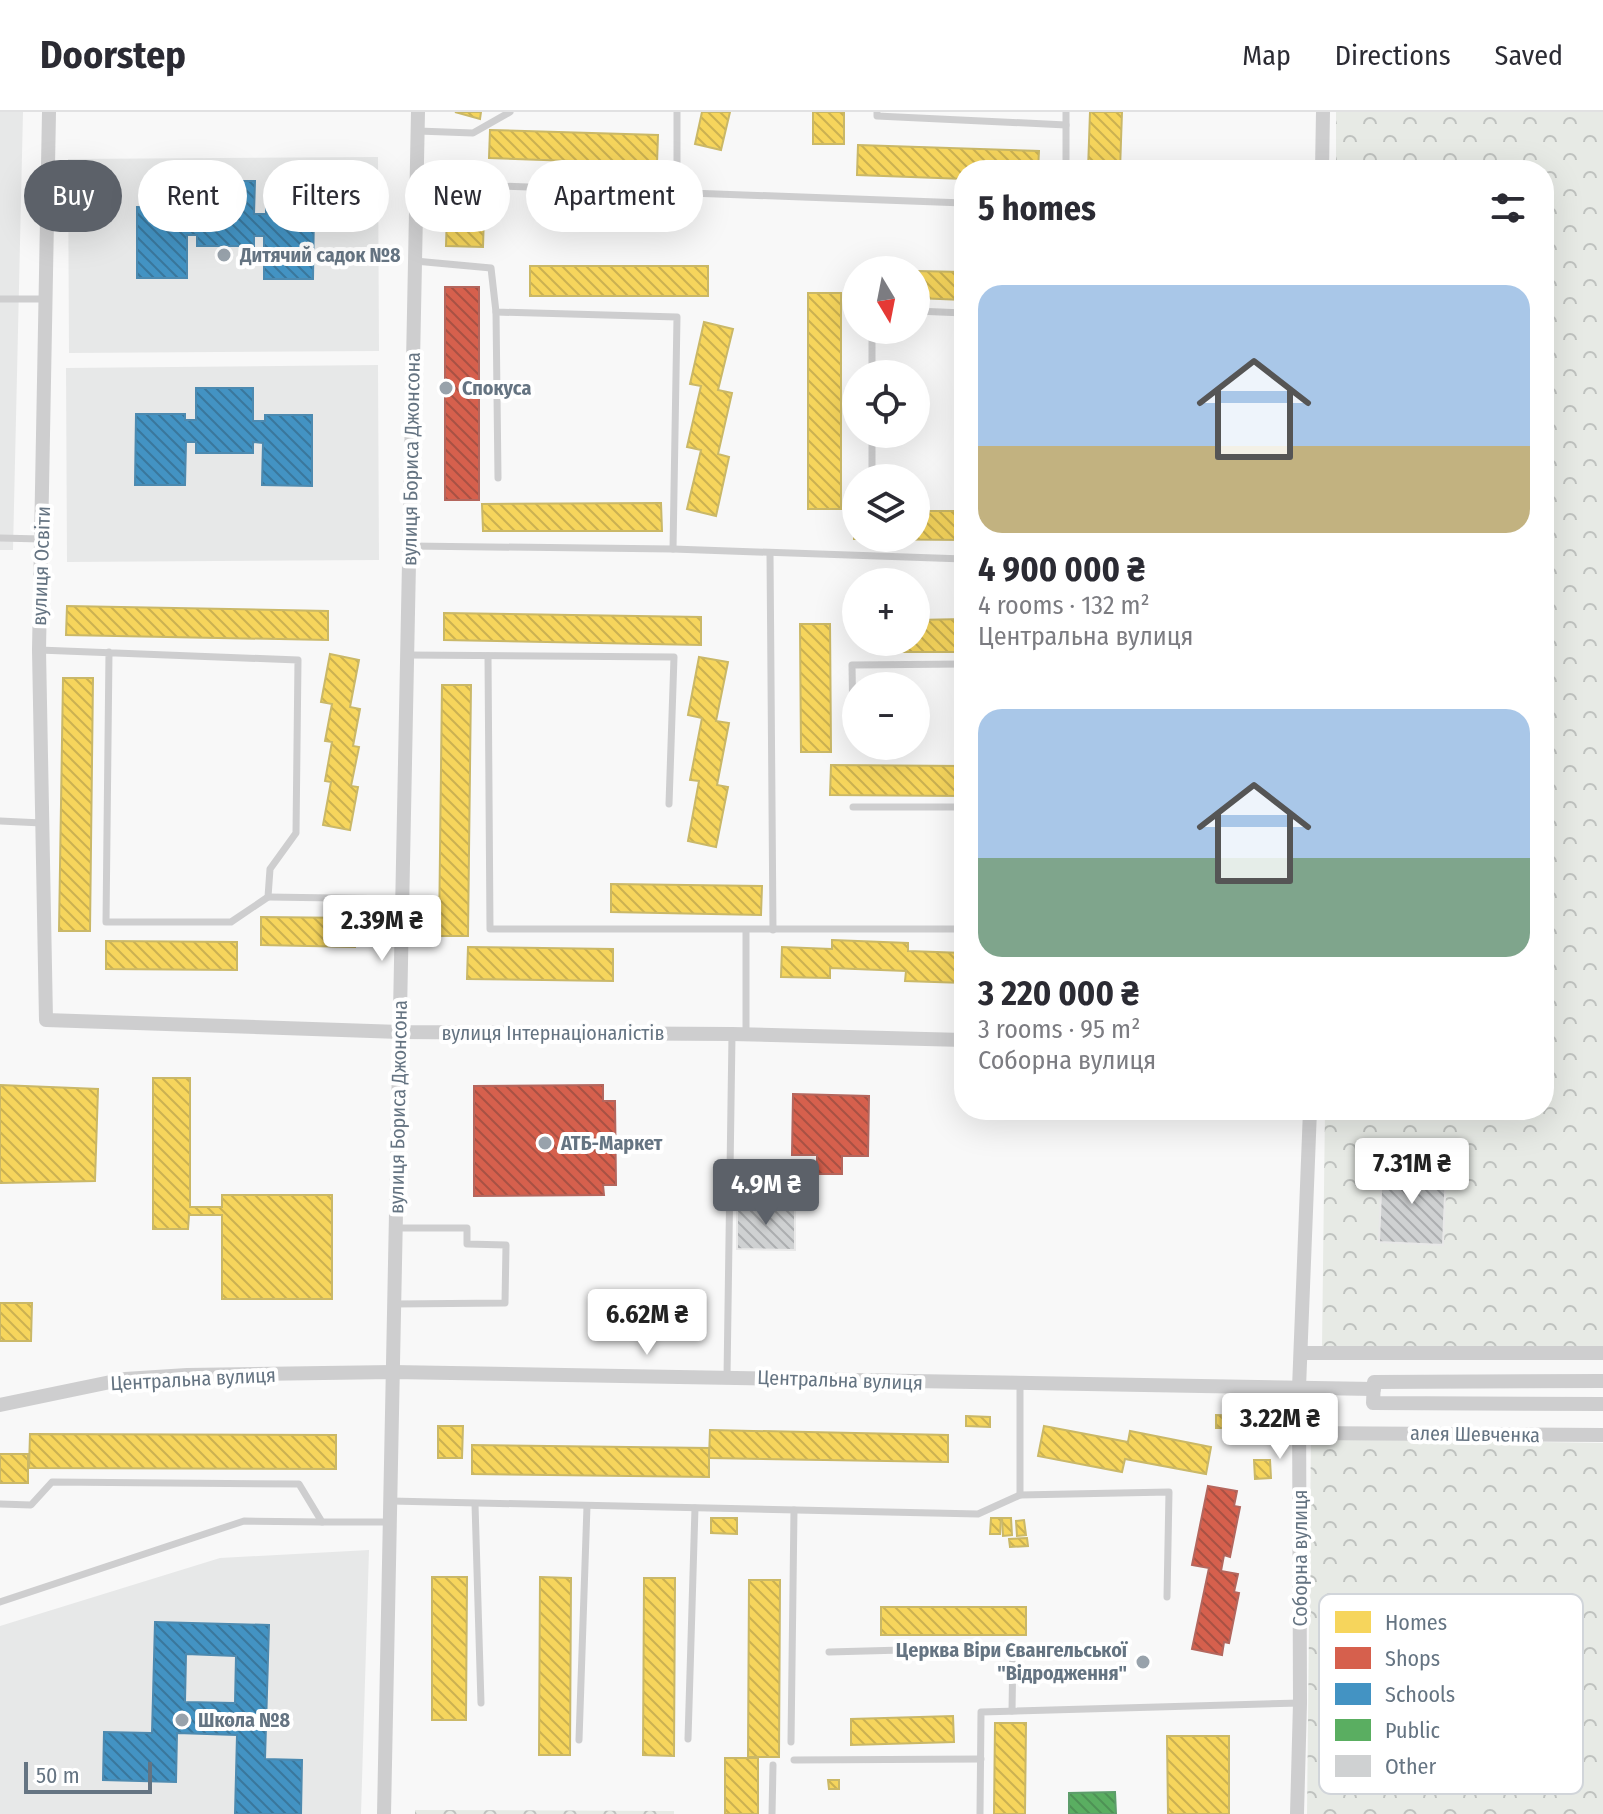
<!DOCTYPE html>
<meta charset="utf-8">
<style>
body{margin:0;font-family:"Fira Sans Condensed",sans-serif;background:#f2f2f3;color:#2b2b33;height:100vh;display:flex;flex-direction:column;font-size:30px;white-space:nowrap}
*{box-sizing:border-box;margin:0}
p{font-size:26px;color:#7c7c81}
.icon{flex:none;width:44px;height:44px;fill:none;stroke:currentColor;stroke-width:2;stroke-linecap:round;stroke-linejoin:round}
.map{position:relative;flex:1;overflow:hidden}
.details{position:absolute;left:954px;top:48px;width:600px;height:960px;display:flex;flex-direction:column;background:#fff;border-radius:32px;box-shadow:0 8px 32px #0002}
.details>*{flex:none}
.top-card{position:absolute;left:24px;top:48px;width:760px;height:72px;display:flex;gap:16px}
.needle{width:52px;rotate:170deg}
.fabs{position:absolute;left:842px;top:144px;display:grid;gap:16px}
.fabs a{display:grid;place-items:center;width:88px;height:88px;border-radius:50%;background:#fff;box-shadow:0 8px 32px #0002;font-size:40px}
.scale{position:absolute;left:24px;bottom:20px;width:128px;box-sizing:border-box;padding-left:8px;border:4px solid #657482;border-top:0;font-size:22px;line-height:28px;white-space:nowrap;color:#657482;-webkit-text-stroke:6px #fff;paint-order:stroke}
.price{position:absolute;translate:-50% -68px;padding:0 18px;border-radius:8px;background:#fff;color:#222;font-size:26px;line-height:52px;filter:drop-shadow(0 2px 4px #0008)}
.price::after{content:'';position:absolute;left:50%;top:48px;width:24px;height:18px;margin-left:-12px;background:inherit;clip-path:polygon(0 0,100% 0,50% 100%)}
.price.on{background:#5c6169;color:#fff}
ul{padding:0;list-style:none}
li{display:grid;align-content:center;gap:16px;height:424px;padding:0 24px}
li span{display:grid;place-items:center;height:248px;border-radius:24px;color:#555}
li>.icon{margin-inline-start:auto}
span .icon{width:144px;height:144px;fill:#fffc;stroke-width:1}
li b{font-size:34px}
h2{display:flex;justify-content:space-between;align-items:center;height:96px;padding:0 24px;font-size:34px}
.tag{padding:0 28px;border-radius:36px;background:#fff;box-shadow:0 8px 32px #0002;font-size:28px;line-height:72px}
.tag.on{background:#5c6169;color:#fff}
header{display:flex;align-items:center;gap:48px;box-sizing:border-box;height:112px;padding:0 40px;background:#fff;border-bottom:2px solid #e1e1e2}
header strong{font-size:38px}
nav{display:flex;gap:44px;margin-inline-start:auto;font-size:28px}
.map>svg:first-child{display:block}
</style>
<header>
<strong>Doorstep</strong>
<nav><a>Map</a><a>Directions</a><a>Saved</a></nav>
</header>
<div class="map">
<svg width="1603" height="1702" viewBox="0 0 1603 1702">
<defs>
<pattern id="park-crowns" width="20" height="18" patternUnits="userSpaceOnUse" patternTransform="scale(2)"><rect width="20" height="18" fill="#e7eae5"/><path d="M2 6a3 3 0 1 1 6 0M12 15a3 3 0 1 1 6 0" fill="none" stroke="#bfc2bf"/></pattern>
<pattern id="homes-back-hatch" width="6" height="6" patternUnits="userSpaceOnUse" patternTransform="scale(2)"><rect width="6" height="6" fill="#f6d55c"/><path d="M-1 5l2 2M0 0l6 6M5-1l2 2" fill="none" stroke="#cbb151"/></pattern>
<pattern id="shops-back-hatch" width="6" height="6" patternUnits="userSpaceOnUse" patternTransform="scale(2)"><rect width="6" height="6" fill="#d6604d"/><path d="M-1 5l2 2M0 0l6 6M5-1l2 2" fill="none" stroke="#a85144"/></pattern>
<pattern id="schools-back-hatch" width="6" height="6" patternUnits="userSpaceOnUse" patternTransform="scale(2)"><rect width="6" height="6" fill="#4393c3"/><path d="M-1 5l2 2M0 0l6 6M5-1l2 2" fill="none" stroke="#3a779c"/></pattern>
<pattern id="public-back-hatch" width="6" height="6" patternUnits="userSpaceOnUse" patternTransform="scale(2)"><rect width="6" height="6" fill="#5aae61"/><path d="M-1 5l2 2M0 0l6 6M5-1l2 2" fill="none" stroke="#4e9255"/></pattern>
<pattern id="building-back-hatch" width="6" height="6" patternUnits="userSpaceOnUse" patternTransform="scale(2)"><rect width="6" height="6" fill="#cfd1d2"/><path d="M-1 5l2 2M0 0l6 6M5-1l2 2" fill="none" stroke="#acaeb0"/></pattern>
</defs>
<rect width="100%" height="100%" fill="#f8f8f8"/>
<g fill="#e7e8e8">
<path d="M0 0H23L13 438H0Z"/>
<path d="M378 45 379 239 69 241 68 47Z"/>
<path d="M378 253 379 448 67 450 66 256Z"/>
<path d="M369 1438 361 1702H0V1514L220 1446Z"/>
</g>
<g fill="url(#park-crowns)">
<path d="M1336 0H1603V1235H1322L1325 998H1544V58H1336Z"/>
<path d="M1311 1326 1603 1331V1702H1307Z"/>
<path d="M415 1698 674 1699V1702H415Z"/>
</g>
<g fill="url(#homes-back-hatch)" stroke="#cab867" stroke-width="2">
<path d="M455 0H481L480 7Z"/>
<path d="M702 0H730L721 38 695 32Z"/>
<rect x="813" y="0" width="31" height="32"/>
<path d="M1090 0H1122L1120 58H1088Z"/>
<path d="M490 18 658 23 657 52 489 46Z"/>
<path d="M858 33 1039 39 1038 58H964V67L857 63Z"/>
<path d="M447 101 484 102 483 135 446 134Z"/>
<rect x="530" y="154" width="178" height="30"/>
<path d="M916 159 964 160V188L916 186Z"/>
<rect x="808" y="181" width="33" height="216"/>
<path d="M704 210 733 217 718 278 732 281 718 342 729 345 716 404 687 397 701 338 687 335 701 274 690 272Z"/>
<path d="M661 391 662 419H483L482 392Z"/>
<path d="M854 398H856V426H916V399H964V428L854 427Z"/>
<path d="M67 494 328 499V528L66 523Z"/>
<path d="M444 501 701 505V533L444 528Z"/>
<path d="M964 507V540H886V530H916V508Z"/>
<path d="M800 512H830L831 640H801Z"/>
<path d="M330 542 359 548 350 595 360 597 353 634 359 635 351 674 358 675 350 718 323 713 331 670 325 669 332 630 325 629 332 592 321 590Z"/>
<path d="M699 545 728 550 716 609 729 611 717 673 728 675 716 735 688 729 699 669 690 668 702 606 688 603Z"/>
<path d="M63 566H93L90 819H59Z"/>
<path d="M442 573H471L468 824H439Z"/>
<path d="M831 653 964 654V684L830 683Z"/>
<path d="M611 772 762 774 761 803 611 800Z"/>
<path d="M261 805 356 806 355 835 261 833Z"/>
<path d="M832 828 908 831V839L964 841V871L905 869 906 859 830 856V866L781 865 782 835 832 837Z"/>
<path d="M106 829 237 830V858L106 857Z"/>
<path d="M468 835 613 837V869L467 867Z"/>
<path d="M153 966H190V1095H222V1083H332V1187H222V1103H189L188 1117H153Z"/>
<path d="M0 973 98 977 95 1069 0 1071Z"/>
<path d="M0 1191H32L31 1229H0Z"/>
<path d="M1216 1303 1245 1304V1316H1216Z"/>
<path d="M966 1304 990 1305V1315L966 1314Z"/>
<path d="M438 1314H463L462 1346H438Z"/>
<path d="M1044 1314 1128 1330 1130 1319 1211 1335 1206 1362 1125 1347 1122 1360 1038 1344Z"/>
<path d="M710 1318 948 1323V1350L709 1346Z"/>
<path d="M30 1322 336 1323V1357L29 1356Z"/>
<path d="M472 1333 709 1336V1365L472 1362Z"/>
<rect x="0" y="1342" width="28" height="29"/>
<path d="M1254 1348H1270L1271 1366 1255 1367Z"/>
<path d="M711 1406H737V1422L711 1421Z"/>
<path d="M991 1406H1001L1000 1422H990Z"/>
<path d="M1002 1406H1011L1012 1423 1003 1424Z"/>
<path d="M1024 1408 1026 1423 1017 1424 1016 1409Z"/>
<path d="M1027 1426 1028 1434 1010 1435 1009 1427Z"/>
<path d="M432 1465H467L466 1608H432Z"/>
<path d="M540 1465 571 1466 570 1643H539Z"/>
<path d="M644 1466H675L674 1644 643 1643Z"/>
<path d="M749 1468H780L779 1645H748Z"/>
<rect x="881" y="1495" width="145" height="28"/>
<path d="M953 1604 954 1630 851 1633V1607Z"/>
<path d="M995 1611H1026L1025 1702H994Z"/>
<path d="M1167 1624H1229V1702H1168Z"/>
<rect x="725" y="1646" width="33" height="56"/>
<path d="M828 1668H839V1677H829Z"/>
</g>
<g fill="url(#shops-back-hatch)" stroke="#b4665d" stroke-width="2">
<rect x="445" y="175" width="34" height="213"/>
<path d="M603 973V989H615L616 1073H603L604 1083 474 1084V974Z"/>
<path d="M793 982 869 984 868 1044H842V1062H817V1043H792Z"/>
<path d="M1208 1374 1237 1379 1234 1394 1240 1395 1230 1445 1224 1443 1221 1459 1238 1462 1234 1480 1239 1481 1229 1531 1224 1530 1222 1543 1192 1537 1209 1456 1192 1453Z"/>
</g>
<g fill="url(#schools-back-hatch)" stroke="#4d8ab0" stroke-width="2" fill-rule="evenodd">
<path d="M198 69H255L254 102H266V96H314L313 167H264V124H254V134H197V123H187V166H137V95H187V101L198 102Z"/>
<path d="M196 276H253V309H265V303H312V374L262 373 263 331 253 330V341H196V330H186L185 373H135L136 302H185V308H196Z"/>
<path d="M155 1510 269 1513 265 1647 302 1648 301 1702H235L237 1623 177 1621 176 1670 103 1668 104 1620 152 1621ZM186 1542 236 1544 235 1591 185 1590Z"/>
</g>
<path fill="url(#public-back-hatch)" stroke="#5d9d6b" stroke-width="2" d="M1115 1680 1116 1702H1069V1681Z"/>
<g fill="url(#building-back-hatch)" stroke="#e8e8e8" stroke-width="2">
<path d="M1382 1055 1446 1058 1443 1133 1379 1130Z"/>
<path d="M737 1092H795V1138L737 1137Z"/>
</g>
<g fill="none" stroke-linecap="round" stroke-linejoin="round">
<g stroke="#cececf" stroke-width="7">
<path d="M877 0V4L1066 13"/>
<path d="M1066 0V58"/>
<path d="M418 19 473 21 510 0"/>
<path d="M417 71 964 91"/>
<path d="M677 80V0"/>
<path d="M415 149 491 156 496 200 677 205 673 437"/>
<path d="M0 187H46"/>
<path d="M916 199 964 201"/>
<path d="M496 200 498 366"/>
<path d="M872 218V262"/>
<path d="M872 322V366"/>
<path d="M0 426 41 427"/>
<path d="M410 434 673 437 964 447"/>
<path d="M770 441 773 818"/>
<path d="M39 538 298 548 296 721 270 757 268 785 231 810H106L109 540"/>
<path d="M408 543 674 545 669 692"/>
<path d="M488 544 490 817H964"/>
<path d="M853 614 852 553 964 552"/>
<path d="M853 695H964"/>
<path d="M0 709 42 711"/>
<path d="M268 785 403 787"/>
<path d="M746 922V819"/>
<path d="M395 1192 505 1191 506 1133 467 1132V1116H396"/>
<path d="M727 1265 732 923"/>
<path d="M1020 1273V1383"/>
<path d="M391 1389 978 1402 1020 1383 1169 1380 1167 1485"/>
<path d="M0 1392 31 1393 52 1370 299 1372 322 1410H390"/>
<path d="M475 1392 481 1591"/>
<path d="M0 1490 244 1409 322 1410"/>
<path d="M829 1540 1013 1535 1012 1599"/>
<path d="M688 1627 695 1396"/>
<path d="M579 1628 587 1394"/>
<path d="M791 1630 794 1398"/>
<path d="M794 1648 981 1647"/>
<path d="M772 1702 773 1653"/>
<path d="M980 1702 981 1600 1300 1591"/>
</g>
<g stroke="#cececf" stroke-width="14">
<path d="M49 0 39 538 46 908 400 920 732 922 964 928"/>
<path d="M1322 58 1323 0"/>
<path d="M1301 1241H1603"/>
<path d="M1603 1269 1374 1270 1373 1291 1603 1292"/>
<path d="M0 1293 125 1267 187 1263 393 1260 1374 1277"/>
<path d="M1299 1321 1603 1323"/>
<path d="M384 1702 418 0"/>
<path d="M1297 1702 1300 1591 1299 1276 1310 998"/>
</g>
</g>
<g fill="#98a2ab" stroke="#fff" stroke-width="3">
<circle cx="224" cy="143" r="8"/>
<circle cx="446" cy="276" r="8"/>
<circle cx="545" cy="1031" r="8"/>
<circle cx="1143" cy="1550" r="8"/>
<circle cx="182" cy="1608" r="8"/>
</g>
<g text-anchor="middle" stroke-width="8" stroke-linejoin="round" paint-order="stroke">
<g font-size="20" font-weight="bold" fill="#657482" stroke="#fff" text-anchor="start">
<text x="240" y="150">Дитячий садок №8</text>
<text x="462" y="283">Спокуса</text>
<text x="561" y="1038">АТБ-Маркет</text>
<text x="1127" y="1545" text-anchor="end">Церква Віри Євангельської<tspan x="1127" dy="23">"Відродження"</tspan></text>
<text x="198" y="1615">Школа №8</text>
</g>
<g font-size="20" fill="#657482" stroke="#fff">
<text transform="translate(411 347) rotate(-89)" y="7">вулиця Бориса Джонсона</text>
<text transform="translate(41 454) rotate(-88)" y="7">вулиця Освіти</text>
<text x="553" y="928">вулиця Інтернаціоналістів</text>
<text transform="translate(398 995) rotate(-89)" y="7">вулиця Бориса Джонсона</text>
<text transform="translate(193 1267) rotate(-3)" y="7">Центральна вулиця</text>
<text transform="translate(840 1268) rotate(2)" y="7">Центральна вулиця</text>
<text transform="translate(1475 1322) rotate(1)" y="7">алея Шевченка</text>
<text transform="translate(1300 1446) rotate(-90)" y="7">Соборна вулиця</text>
</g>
</g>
<rect x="1319" y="1482" width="264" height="200" rx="12" fill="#fff" stroke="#d1d5da" stroke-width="2"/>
<rect x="1335" y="1499" width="36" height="22" fill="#f6d55c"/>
<rect x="1335" y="1535" width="36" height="22" fill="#d6604d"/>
<rect x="1335" y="1571" width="36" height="22" fill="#4393c3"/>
<rect x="1335" y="1607" width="36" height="22" fill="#5aae61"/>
<rect x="1335" y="1643" width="36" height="22" fill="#cfd1d2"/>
<g font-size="22" fill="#657482">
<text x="1385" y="1518">Homes</text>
<text x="1385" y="1554">Shops</text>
<text x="1385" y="1590">Schools</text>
<text x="1385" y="1626">Public</text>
<text x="1385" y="1662">Other</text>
</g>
</svg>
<div class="fabs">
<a><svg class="needle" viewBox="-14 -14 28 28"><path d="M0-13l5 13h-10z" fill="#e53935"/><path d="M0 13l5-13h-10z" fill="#7c7c81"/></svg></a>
<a><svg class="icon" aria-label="locate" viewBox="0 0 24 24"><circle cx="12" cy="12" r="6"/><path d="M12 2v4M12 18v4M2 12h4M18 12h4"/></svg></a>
<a><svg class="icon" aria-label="layers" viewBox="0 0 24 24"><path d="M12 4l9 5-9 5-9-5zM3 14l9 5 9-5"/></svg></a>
<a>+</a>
<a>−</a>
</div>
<div class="scale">50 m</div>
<b class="price" style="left:382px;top:851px">2.39M ₴</b>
<b class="price" style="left:1412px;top:1094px">7.31M ₴</b>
<b class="price on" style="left:766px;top:1115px">4.9M ₴</b>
<b class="price" style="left:647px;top:1245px">6.62M ₴</b>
<b class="price" style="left:1280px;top:1349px">3.22M ₴</b>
<div class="top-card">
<a class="tag on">Buy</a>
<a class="tag">Rent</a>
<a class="tag">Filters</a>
<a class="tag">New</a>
<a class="tag">Apartment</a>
</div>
<section class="details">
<h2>5 homes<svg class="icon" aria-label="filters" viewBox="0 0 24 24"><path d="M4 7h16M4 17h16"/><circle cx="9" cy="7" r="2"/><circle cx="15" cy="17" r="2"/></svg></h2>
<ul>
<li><span style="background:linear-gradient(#a9c7e8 65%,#c2b280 0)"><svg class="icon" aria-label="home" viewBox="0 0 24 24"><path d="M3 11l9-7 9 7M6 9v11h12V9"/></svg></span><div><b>4 900 000 ₴</b><p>4 rooms · 132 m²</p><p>Центральна вулиця</p></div></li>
<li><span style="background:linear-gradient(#a9c7e8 60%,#7fa58c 0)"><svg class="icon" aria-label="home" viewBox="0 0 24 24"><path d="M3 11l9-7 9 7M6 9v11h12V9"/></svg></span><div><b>3 220 000 ₴</b><p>3 rooms · 95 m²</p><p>Соборна вулиця</p></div></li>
</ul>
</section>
</div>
